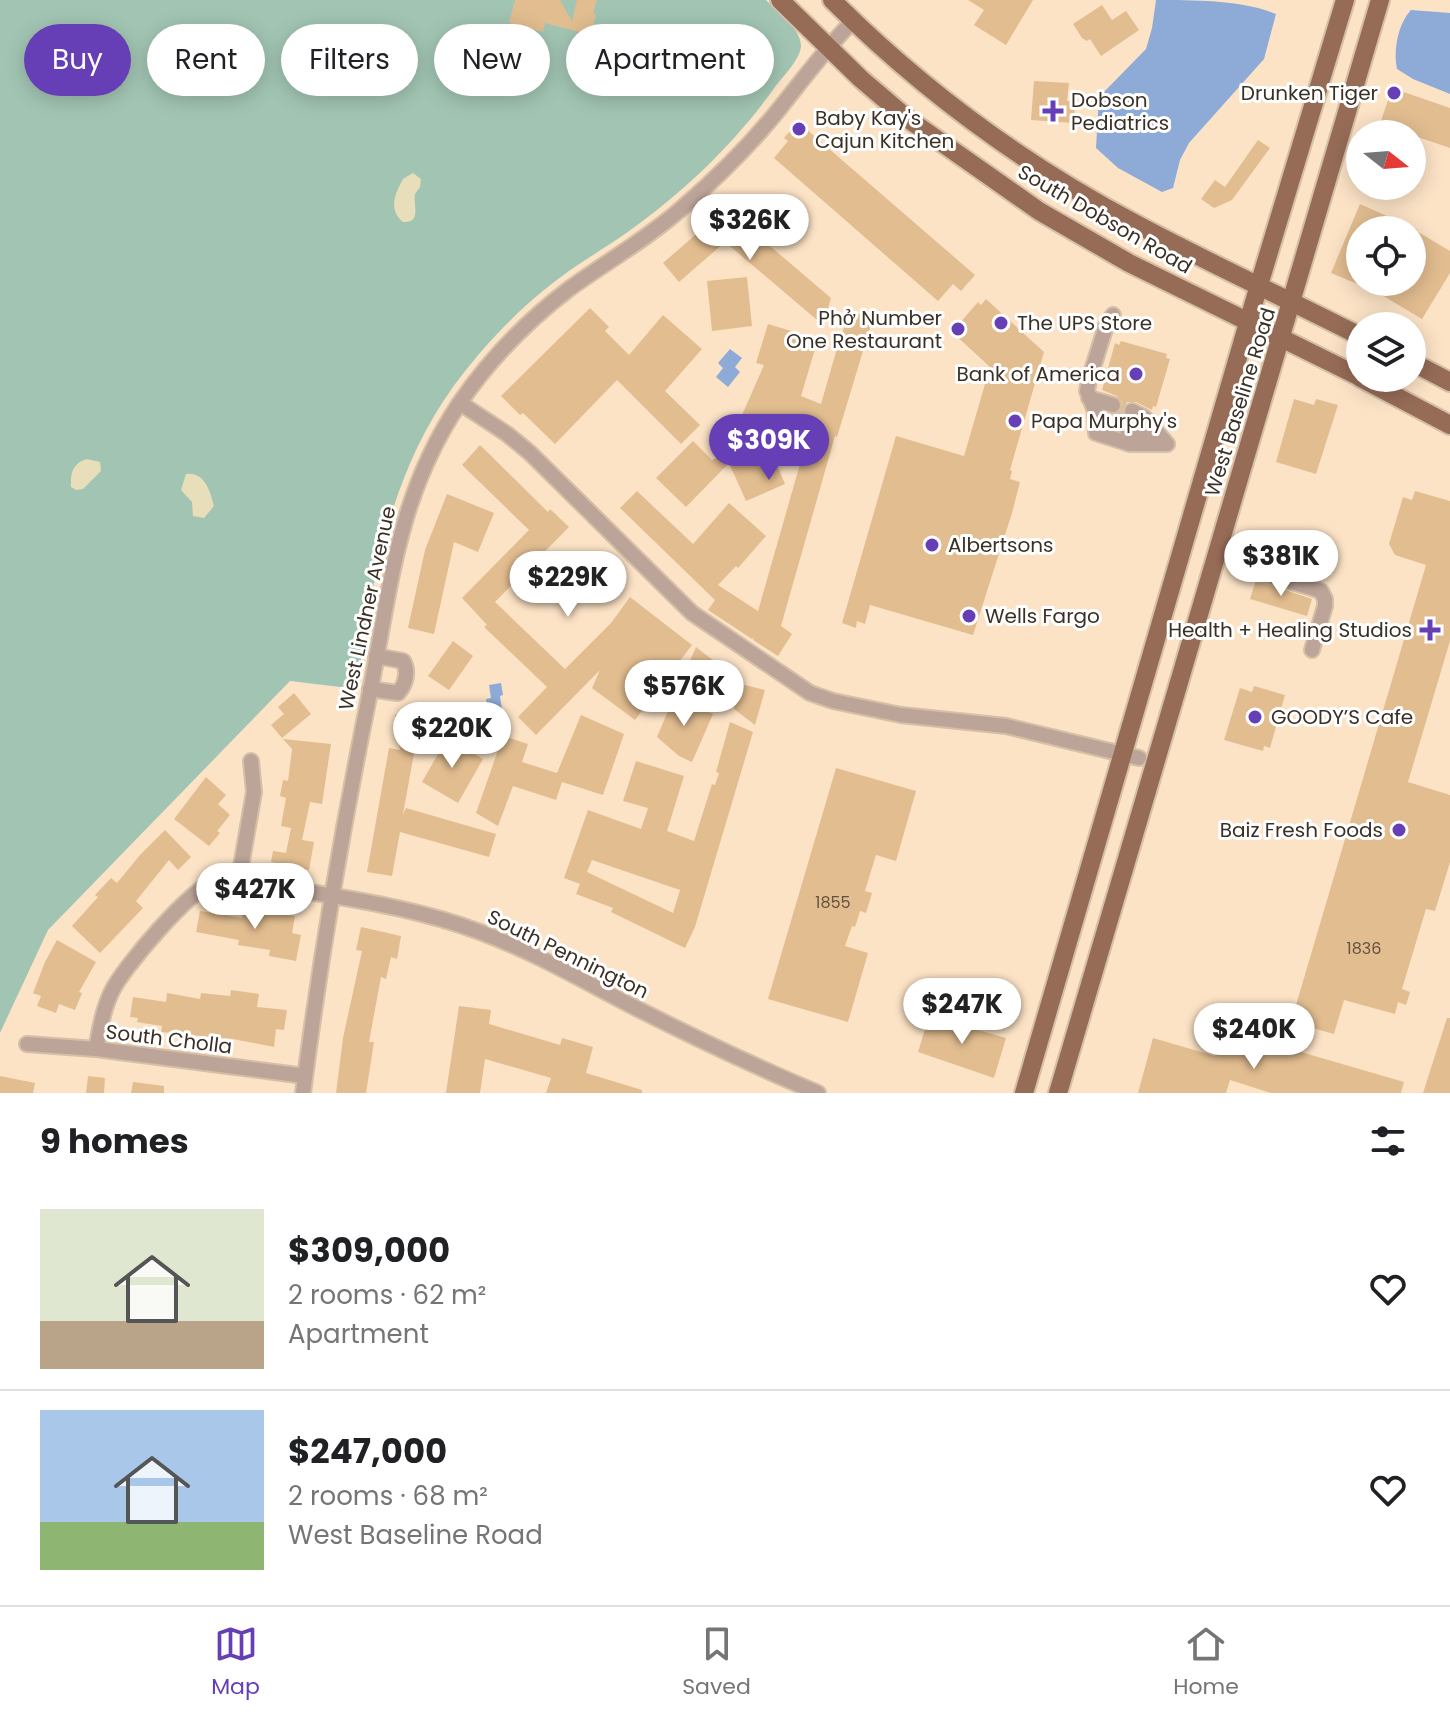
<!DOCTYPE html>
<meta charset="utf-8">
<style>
body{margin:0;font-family:Poppins,sans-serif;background:#f6f6f6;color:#202124;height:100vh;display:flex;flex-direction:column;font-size:30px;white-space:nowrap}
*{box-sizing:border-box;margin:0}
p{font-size:26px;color:#757577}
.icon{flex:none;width:44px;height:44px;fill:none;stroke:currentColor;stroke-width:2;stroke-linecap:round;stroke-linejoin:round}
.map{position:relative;height:1093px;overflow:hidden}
.details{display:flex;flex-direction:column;background:#fff;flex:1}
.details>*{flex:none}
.hud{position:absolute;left:24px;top:24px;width:800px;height:72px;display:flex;gap:16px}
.needle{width:52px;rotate:107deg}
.fabs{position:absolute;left:1346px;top:120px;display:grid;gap:16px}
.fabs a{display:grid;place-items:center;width:80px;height:80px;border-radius:50%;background:#fff;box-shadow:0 4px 20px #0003;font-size:40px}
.price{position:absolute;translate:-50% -68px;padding:0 18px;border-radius:28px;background:#fff;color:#222;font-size:26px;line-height:52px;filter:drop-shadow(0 2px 4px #0008)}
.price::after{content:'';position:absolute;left:50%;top:48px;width:24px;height:18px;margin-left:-12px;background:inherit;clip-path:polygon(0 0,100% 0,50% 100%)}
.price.active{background:#663eb6;color:#fff}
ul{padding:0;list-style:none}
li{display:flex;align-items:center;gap:24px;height:200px;padding:0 40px}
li+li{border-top:2px solid #e0e0e0}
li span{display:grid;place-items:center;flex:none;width:224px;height:160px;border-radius:0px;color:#555}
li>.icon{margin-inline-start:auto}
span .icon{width:96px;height:96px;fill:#fffc;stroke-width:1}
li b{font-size:34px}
h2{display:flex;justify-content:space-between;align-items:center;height:96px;padding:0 40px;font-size:34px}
.tag{padding:0 28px;border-radius:36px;background:#fff;box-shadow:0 4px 20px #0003;font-size:28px;line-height:72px}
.tag.active{background:#663eb6;color:#fff}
.tabs{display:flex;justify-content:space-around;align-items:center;height:112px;border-top:2px solid #e0e0e0;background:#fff;font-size:22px;color:#757577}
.tabs a{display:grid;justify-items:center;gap:4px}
.tabs .active{color:#663eb6}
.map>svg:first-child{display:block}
</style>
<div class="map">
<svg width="1450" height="1093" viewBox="0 0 1450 1093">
<rect width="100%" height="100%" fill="#fce3c6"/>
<path fill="#a2c5b3" d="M0 0H766C777 12 802 29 801 47 799 61 783 76 775 87 736 142 684 192 629 231 601 251 570 268 544 290 510 318 479 351 453 387 389 476 371 583 357 689L290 681 48 930 0 1033Z"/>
<g fill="#e8deb9">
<path d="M413 173 421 179 420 187 415 194C413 206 422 223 403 222 388 210 395 193 403 179Z"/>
<path d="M87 459 100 462 101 471 83 489 76 490 71 487C70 473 73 463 87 459Z"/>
<path d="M186 474C205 472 210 491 214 506L204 518 193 516 192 502 181 490Z"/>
</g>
<g fill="#8eabd8">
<path d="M1156 0C1194 0 1243 0 1276 14L1264 59 1189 143 1180 160 1173 188 1162 192 1118 168 1096 148 1099 97 1146 49 1152 28Z"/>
<path d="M1411 10 1450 13V94L1413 79 1397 69C1393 50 1398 24 1411 10Z"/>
<path d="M730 349 742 358 735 367 740 372 728 387 716 377 723 368 718 363Z"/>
<path d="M501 683 503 695 500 696 503 716 489 718 486 699 491 698 489 685Z"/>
</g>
<g fill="#e2bd90" fill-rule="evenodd">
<path d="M515 0H560L572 22 577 0H597L593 13 596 14 591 35 545 23 543 32 509 23Z"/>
<path d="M968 0H1033L1006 45 974 25 984 10Z"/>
<path d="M1102 5 1112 20 1126 11 1139 30 1101 56 1090 39 1087 41 1082 38 1073 24Z"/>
<path d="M1034 81 1069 83 1067 101H1075L1074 123 1031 120Z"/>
<path d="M1392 88 1450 108V148L1380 124Z"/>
<path d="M798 122 975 275 961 291 953 284 938 301 774 158 788 141 784 138Z"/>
<path d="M1258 140 1270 148 1232 200 1214 208 1201 199 1215 180 1225 187Z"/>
<path d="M1360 204 1418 230H1415L1450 251V273L1422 319 1360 282V285L1331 273ZM1360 230H1412V282H1360Z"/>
<path d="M725 209 746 233 750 229 831 298 823 325 725 242 679 282 663 263Z"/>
<path d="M747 277 752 326 712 331 707 281Z"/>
<path d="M986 299 1044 352 1010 470 1012 471 1010 479 1020 482 1012 513 973 635 870 605 865 624 857 621 856 628 842 623 896 436 964 456 990 367 952 332 978 302 981 305Z"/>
<path d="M590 308 609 327 605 331 629 355 663 315 702 349 665 391 700 425 681 444 617 380 555 444 523 413 520 415 501 396Z"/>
<path d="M849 311 873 318 837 437 835 436 781 626 792 634 778 656 753 640 754 637 752 639 708 610 715 600 620 508 637 491 693 544 729 503 766 536 738 568 736 566 718 585 758 611 806 443 742 415 764 365 756 363 768 324 818 339 801 396 821 404 838 345 851 349 840 340Z"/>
<path d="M1121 341 1167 354 1166 358 1170 359 1156 407 1153 406 1152 410 1136 402H1127L1122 412 1128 420 1120 423 1117 429 1107 426 1110 415 1120 412 1122 402 1117 396 1102 390 1115 343 1119 345Z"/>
<path d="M1294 399 1314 405 1316 399 1338 405 1316 474 1276 462Z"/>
<path d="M765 437 785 484 746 501 729 463 686 507 656 478 693 441 712 460Z"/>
<path d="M480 445 548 512 550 509 569 527 495 602 565 669 611 623 630 597 692 645 635 720 592 688 600 670 536 735 518 717 547 687 484 627 487 625 462 598 529 530 462 465Z"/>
<path d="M1415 491 1450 501V641L1408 782 1450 795V862L1435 911 1426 909 1402 989 1410 992 1406 1005 1398 1002 1395 1014 1344 1000 1334 1034 1291 1022 1426 565 1395 555 1389 544 1403 497 1412 500Z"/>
<path d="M447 494 494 513 478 552 454 542 434 634 408 628 425 550Z"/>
<path d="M1256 580 1312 599 1307 616 1250 599Z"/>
<path d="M453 641 473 656 449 690 428 676Z"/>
<path d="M696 647 728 672 712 693 685 672Z"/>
<path d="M741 684 765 690 755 725 734 709Z"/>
<path d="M1254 686 1285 695 1270 748 1264 746 1263 751 1224 740 1240 688 1252 692Z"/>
<path d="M294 693 311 714 282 738 271 725 284 714 278 707Z"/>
<path d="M674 697 713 714 692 762 679 756 657 737Z"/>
<path d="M437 707 434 712 470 707 472 722 469 726 417 737 403 814 406 808 496 834 489 857 400 832 392 876 367 872 389 748 400 750 395 715Z"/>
<path d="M581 715 624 734 603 795 562 782 556 800 513 786 498 826 476 813 503 736 528 744 522 762 557 773Z"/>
<path d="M730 722 753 732 695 927 685 948 611 912 613 908 576 894 580 884 564 878 588 810 641 829 648 808 623 801 636 761 684 776 667 831 694 841 712 784 715 785 719 773 716 772ZM592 860 680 890 673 913 587 872Z"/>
<path d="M447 738 483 759 458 803 422 782Z"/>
<path d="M283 739 331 744 322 804 310 802 302 840 314 842 309 870 271 862 273 851 286 853 291 828 281 826 286 798 280 796 283 780 288 781 292 749Z"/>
<path d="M836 768 916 791 896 861 876 855 865 891 872 893 866 913 860 911 855 927 852 926 845 946 868 953 848 1022 768 999Z"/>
<path d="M206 777 226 795 218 804 230 815 217 831 220 833 209 846 174 819Z"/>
<path d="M165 830 191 857 178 870 169 860 136 901 143 908 100 953 72 926 98 897 95 895 111 878 117 883 140 855Z"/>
<path d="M243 907 295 916 292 933 301 935 296 961 269 956 270 950 238 945 239 940 196 932 200 911 242 918Z"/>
<path d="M361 927 401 936 397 959 391 957 386 979 381 977 369 1042H374L366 1093H336L343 1038 362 951 356 950Z"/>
<path d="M57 940 96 962 79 992 82 993 75 1010 59 1004 56 1013 37 1006 41 996 33 993 45 962Z"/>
<path d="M231 990 259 994 257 1007 287 1010 284 1030 276 1029 274 1047 233 1039 161 1032 162 1026 137 1022 138 1018 130 1017 133 997 166 1002 167 993 200 999 201 993 230 996Z"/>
<path d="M459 1006 491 1010 489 1024 560 1045 562 1038 593 1047 586 1073 642 1090V1093H546L551 1078 485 1059 480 1093H446Z"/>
<path d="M929 1016 1006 1038 994 1078 918 1052Z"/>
<path d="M1447 1018H1450V1093H1423Z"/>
<path d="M1243 1035 1404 1082 1401 1093H1271L1230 1080 1226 1093H1138L1153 1038 1215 1056 1218 1044 1239 1050Z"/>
<path d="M0 1076 35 1083 33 1093H0Z"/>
<path d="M88 1076 105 1078 104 1093H86Z"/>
<path d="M133 1082 164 1086V1093H131Z"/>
</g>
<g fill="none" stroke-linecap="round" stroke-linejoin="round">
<g stroke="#d5bfa6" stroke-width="14" stroke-dasharray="14 7" stroke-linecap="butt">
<path d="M1111 414 1129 420"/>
<path d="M1107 424 1127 430"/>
</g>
<defs>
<g id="minor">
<path d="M1113 315 1106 326 1089 380 1087 391 1095 411 1096 433 1130 444H1167"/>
<path d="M1089 398 1113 405"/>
<path d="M460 403 507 434 530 453 692 613 810 693 833 701 901 715 1006 726 1139 758"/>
<path d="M1132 411 1144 417 1167 444"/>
<path d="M1127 430 1155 442"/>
<path d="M1252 564 1263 573 1321 591 1325 599V606L1312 650"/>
<path d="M370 689 398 693C406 684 409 671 403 661L376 656"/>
<path d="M239 878 254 792 251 761"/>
<path d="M27 1044 96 1049 305 1076"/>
<path d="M96 1049C100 1029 103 1009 112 991 123 968 191 888 214 882 248 874 282 888 315 893 371 902 427 912 480 932 532 951 582 980 632 1006 693 1037 754 1066 818 1093"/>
<path d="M303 1093C320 959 343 825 370 692 391 586 397 497 459 404 489 360 527 321 569 289 606 262 647 239 682 208 717 178 751 144 780 108 804 78 826 48 853 21"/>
</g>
<g id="major">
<path d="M780 0 861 79 908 119 1039 211 1129 263 1360 377"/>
<path d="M832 0C921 89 1024 165 1136 224 1209 263 1285 298 1360 336"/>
<path d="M1412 362 1450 382"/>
<path d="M1361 378 1450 425"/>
<path d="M1024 1093 1259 285 1345 0"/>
<path d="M1058 1093 1380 0"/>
</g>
</defs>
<use href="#minor" stroke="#d5bfa6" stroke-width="18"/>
<use href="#major" stroke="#d5bfa6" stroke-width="22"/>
<use href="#minor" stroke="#bda499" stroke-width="14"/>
<use href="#major" stroke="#966c57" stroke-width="18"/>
</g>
<g fill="#663eb6" stroke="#fff" stroke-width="3">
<circle cx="1394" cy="93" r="8"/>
<path d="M1049 99h8v8h8v8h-8v8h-8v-8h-8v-8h8z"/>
<circle cx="799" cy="129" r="8"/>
<circle cx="1001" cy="323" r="8"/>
<circle cx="958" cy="329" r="8"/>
<circle cx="1136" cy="374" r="8"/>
<circle cx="1015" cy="421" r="8"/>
<circle cx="932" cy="545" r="8"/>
<circle cx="969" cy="616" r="8"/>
<path d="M1426 618h8v8h8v8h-8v8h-8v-8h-8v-8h8z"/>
<circle cx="1255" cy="717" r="8"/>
<circle cx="1399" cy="830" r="8"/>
</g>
<g text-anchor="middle" stroke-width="6" stroke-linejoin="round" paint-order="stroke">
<g font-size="16" fill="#645340">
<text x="833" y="908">1855</text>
<text x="1364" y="954">1836</text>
</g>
<g font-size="20" fill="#3a3025" stroke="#fff" text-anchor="start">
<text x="1378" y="100" text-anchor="end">Drunken Tiger</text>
<text x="1071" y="107">Dobson<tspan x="1071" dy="23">Pediatrics</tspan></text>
<text x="815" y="125">Baby Kay's<tspan x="815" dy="23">Cajun Kitchen</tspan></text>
<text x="942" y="325" text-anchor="end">Phở Number<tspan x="942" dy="23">One Restaurant</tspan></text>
<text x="1017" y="330">The UPS Store</text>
<text x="1120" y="381" text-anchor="end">Bank of America</text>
<text x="1031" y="428">Papa Murphy's</text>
<text x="948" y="552">Albertsons</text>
<text x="985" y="623">Wells Fargo</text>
<text x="1412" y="637" text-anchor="end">Health + Healing Studios</text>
<text x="1271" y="724">GOODY’S Cafe</text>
<text x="1383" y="837" text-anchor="end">Baiz Fresh Foods</text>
</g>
<g font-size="20" fill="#3a3025" stroke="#fff">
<text transform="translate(1105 219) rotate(30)" y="7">South Dobson Road</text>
<text transform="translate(1240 402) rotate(-73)" y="7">West Baseline Road</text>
<text transform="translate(367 608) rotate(-78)" y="7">West Lindner Avenue</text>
<text transform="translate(568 954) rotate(26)" y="7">South Pennington</text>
<text transform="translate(169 1039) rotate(7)" y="7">South Cholla</text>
</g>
</g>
</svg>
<div class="fabs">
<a><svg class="needle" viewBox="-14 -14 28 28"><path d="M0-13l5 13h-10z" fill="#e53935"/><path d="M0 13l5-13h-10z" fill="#757577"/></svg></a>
<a><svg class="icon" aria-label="locate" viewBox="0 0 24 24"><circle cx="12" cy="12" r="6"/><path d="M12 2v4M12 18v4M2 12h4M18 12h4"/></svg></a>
<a><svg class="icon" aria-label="layers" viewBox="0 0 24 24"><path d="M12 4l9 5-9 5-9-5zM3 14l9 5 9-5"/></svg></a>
</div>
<b class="price" style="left:750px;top:262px">$326K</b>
<b class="price active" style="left:769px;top:482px">$309K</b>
<b class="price" style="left:1281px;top:598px">$381K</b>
<b class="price" style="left:568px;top:619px">$229K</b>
<b class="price" style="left:684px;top:728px">$576K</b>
<b class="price" style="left:452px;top:770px">$220K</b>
<b class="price" style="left:255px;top:931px">$427K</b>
<b class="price" style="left:962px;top:1046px">$247K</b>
<b class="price" style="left:1254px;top:1071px">$240K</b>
<div class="hud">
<a class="tag active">Buy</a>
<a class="tag">Rent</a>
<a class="tag">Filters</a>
<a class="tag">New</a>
<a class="tag">Apartment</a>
</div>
</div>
<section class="details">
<h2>9 homes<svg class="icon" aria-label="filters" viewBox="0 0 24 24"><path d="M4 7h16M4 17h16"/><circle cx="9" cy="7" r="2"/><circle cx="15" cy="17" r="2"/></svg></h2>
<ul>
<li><span style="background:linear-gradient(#dfe7d0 70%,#b9a48a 0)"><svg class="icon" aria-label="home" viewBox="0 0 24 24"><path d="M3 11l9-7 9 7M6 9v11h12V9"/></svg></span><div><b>$309,000</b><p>2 rooms · 62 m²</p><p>Apartment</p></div><svg class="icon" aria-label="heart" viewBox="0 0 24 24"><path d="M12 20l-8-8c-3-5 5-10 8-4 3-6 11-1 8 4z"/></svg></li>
<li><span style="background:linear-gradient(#a9c7e8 70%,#8fb573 0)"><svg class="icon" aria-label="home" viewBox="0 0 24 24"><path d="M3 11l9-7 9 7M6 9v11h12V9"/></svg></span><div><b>$247,000</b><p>2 rooms · 68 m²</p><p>West Baseline Road</p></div><svg class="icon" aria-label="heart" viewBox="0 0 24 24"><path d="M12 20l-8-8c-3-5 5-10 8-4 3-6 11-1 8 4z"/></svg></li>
</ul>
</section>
<nav class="tabs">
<a class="active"><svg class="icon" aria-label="map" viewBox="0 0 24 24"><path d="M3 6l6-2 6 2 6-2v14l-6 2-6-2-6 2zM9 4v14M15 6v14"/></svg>Map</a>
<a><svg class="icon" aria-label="saved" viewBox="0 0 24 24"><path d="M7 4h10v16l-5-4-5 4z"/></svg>Saved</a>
<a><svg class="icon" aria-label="home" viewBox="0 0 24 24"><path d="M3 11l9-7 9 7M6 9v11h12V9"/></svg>Home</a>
</nav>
